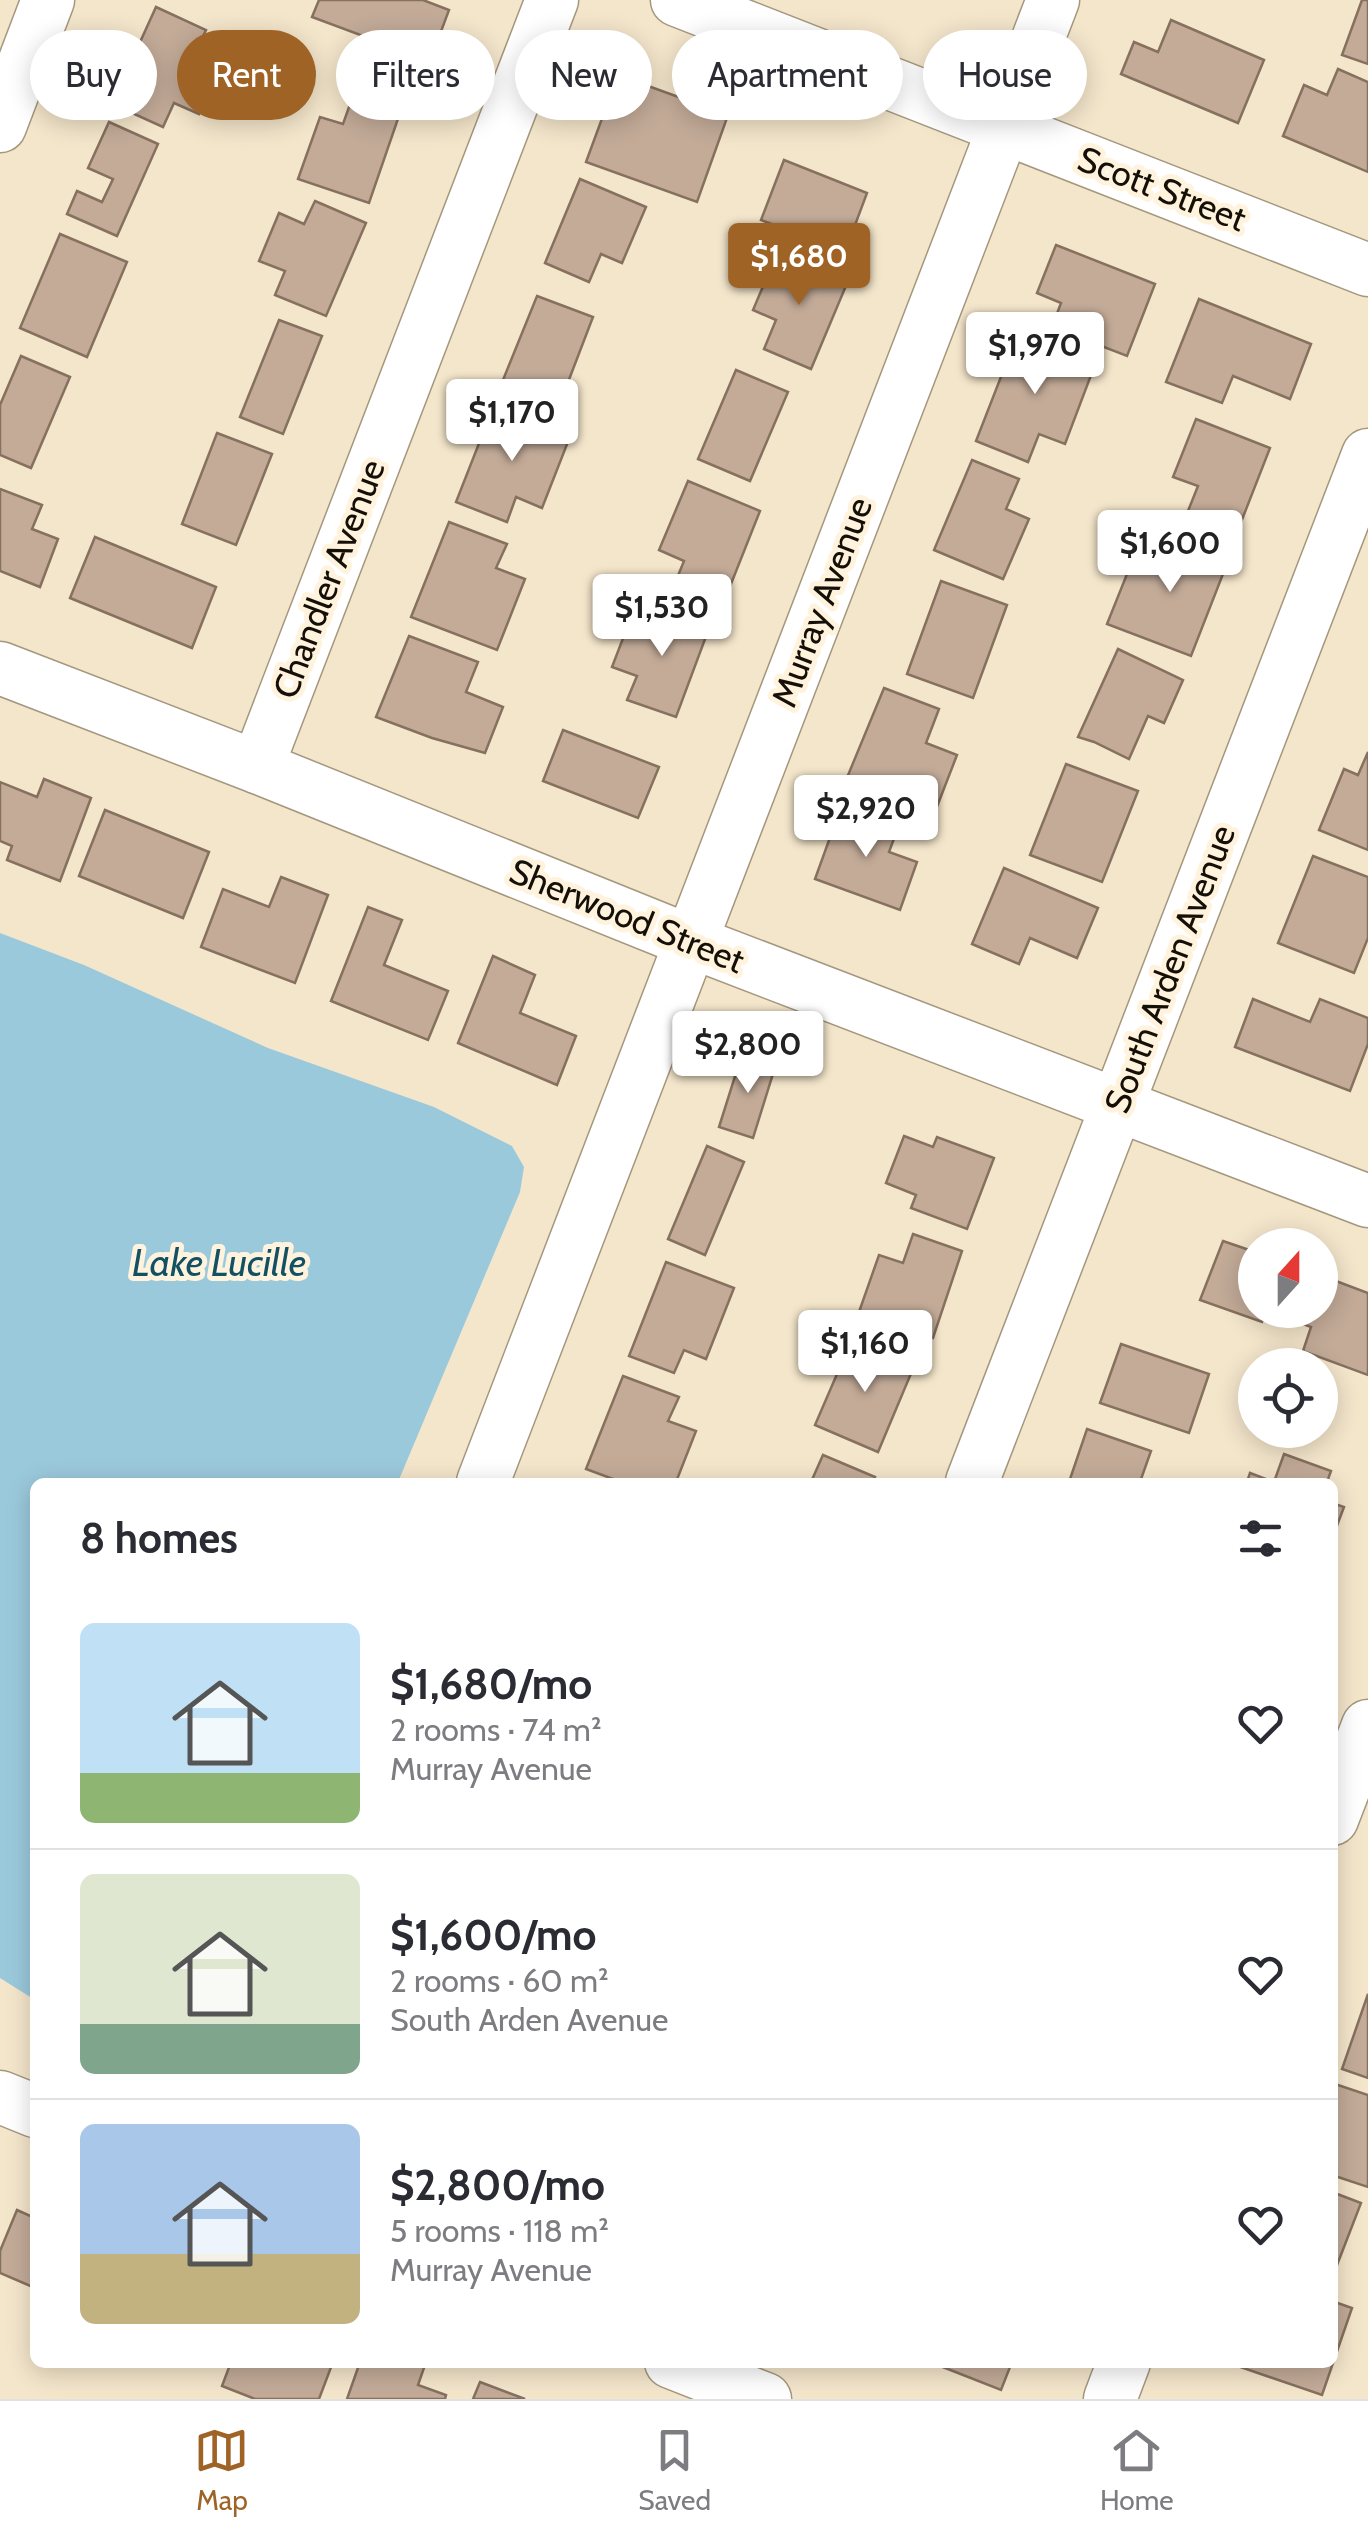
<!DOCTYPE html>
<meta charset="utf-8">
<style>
body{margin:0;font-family:Cabin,sans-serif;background:#f7f7f7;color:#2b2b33;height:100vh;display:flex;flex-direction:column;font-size:38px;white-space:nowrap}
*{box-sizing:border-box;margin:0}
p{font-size:32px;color:#7c7c81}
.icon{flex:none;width:55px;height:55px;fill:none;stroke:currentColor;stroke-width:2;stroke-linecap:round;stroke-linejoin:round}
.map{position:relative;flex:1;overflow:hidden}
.sheet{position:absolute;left:30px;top:1478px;width:1308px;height:890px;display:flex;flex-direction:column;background:#fff;border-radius:15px;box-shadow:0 5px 25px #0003}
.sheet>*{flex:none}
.banner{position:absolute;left:30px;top:30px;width:1310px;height:90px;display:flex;gap:20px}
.needle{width:65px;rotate:21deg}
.fabs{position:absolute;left:1238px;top:1228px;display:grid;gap:20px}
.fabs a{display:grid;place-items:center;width:100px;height:100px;border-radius:50%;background:#fff;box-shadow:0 5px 25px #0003;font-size:50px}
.price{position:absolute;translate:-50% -85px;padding:0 22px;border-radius:10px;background:#fff;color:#222;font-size:32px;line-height:65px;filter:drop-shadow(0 2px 5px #0008)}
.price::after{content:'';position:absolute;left:50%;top:60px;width:30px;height:22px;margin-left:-15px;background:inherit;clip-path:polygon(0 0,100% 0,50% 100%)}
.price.on{background:#9f6325;color:#fff}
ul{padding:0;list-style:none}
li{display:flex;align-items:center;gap:30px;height:250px;padding:0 50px}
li+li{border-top:2px solid #e1e1e2}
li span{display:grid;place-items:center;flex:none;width:280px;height:200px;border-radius:15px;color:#555}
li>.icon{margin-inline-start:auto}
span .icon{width:120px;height:120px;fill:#fffc;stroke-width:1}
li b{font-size:42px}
h2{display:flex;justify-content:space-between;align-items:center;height:120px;padding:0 50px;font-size:42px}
.pill{padding:0 35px;border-radius:45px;background:#fff;box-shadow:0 5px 25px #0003;font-size:35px;line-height:90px}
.pill.on{background:#9f6325;color:#fff}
.menu{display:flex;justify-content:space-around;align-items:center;height:140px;border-top:2px solid #e1e1e2;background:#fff;font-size:28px;color:#7c7c81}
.menu a{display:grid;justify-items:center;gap:5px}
.menu .on{color:#9f6325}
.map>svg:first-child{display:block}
</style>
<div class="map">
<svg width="1368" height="2399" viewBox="0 0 1368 2399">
<rect width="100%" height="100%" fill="#f4e6cb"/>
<path fill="#9bc9dc" d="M0 933 84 965 268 1048 434 1107 512 1146 524 1167 520 1192 398 1482H35V2000L0 1978Z"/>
<g fill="#c3ab98" stroke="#86705f" stroke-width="2.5">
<path d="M319 0H423L449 10 430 61 312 17Z"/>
<path d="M1362 0H1368V64L1342 55Z"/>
<path d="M156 7 206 30 195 53 221 65 199 114 174 103 163 127 112 104Z"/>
<path d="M1171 20 1264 60 1238 123 1121 74 1134 42 1158 52Z"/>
<path d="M1338 69 1368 82V172L1283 136 1304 85 1327 95Z"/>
<path d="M618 75 728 115 697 202 586 162Z"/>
<path d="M354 93 401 110 369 203 298 179 320 117 343 124Z"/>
<path d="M109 122 158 144 117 236 67 214 77 191 102 202 113 179 88 168Z"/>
<path d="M784 160 867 193 845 252 761 220Z"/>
<path d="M580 179 646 207 622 263 601 254 589 282 545 263Z"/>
<path d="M315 201 366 223 326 316 275 295 285 271 259 261 279 213 304 224Z"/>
<path d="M60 234 127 262 87 357 20 328Z"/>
<path d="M1056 245 1155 284 1127 356 1052 327 1061 303 1037 293Z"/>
<path d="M778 251 848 281 811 369 764 349 776 320 753 310Z"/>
<path d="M537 296 593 317 560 403 503 380Z"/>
<path d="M1199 299 1311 344 1290 399 1233 376 1222 403 1166 382Z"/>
<path d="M279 320 322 336 283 434 240 417Z"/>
<path d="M1018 333 1096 362 1065 444 1039 434 1028 462 976 441Z"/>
<path d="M21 356 70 377 31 468 0 455V405Z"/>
<path d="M736 370 788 392 750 481 698 459Z"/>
<path d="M494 405 571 434 542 508 516 497 507 522 456 502Z"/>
<path d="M1196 419 1270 448 1236 535 1186 516 1198 486 1173 477Z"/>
<path d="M217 433 272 454 236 545 182 524Z"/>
<path d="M972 460 1019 479 1006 509 1029 519 1003 579 934 550Z"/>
<path d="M688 481 760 511 723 604 675 583 684 561 659 550Z"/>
<path d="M0 489 42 505 32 529 58 539 40 587 0 571Z"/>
<path d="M449 522 507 544 496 568 525 579 497 650 411 617Z"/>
<path d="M1175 535 1230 556 1191 656 1107 624 1137 549 1165 560Z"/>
<path d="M95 537 216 587 192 648 70 598Z"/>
<path d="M941 581 1007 605 973 698 907 674Z"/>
<path d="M663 605 711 623 676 717 627 700 637 676 612 667 630 620 654 628Z"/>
<path d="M409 636 478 662 466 692 503 707 485 753 432 738 376 717Z"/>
<path d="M1118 649 1183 680 1164 723 1148 716 1129 759 1094 742 1078 737Z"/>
<path d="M884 688 939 709 926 743 957 755 933 817 844 785Z"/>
<path d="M563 730 659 767 638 818 543 781Z"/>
<path d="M1368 752V850L1319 830 1344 769 1358 775Z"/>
<path d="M1066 764 1138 791 1102 882 1030 855Z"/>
<path d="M44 779 91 798 60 881 7 860 12 846 0 841V782L37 797Z"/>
<path d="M841 807 898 828 889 852 917 862 900 910 815 879Z"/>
<path d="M105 810 209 852 183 918 79 876Z"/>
<path d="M1313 856 1368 877V938L1354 973 1278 943Z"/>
<path d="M1004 868 1098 908 1077 958 1030 938 1019 964 972 944Z"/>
<path d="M281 877 328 895 295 983 201 947 223 889 269 907Z"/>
<path d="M368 907 402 920 384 965 448 991 428 1040 331 1001Z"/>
<path d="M493 956 535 975 520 1013 576 1036 557 1085 458 1043Z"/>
<path d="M1253 999 1310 1022 1320 999 1368 1018V1044L1350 1091 1235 1047Z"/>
<path d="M742 1054 776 1064 753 1138 719 1127Z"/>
<path d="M904 1136 933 1147 937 1137 994 1158 967 1229 911 1208 916 1195 886 1183Z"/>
<path d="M707 1146 744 1162 705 1255 668 1239Z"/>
<path d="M913 1234 962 1251 933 1338 859 1312 879 1255 903 1263Z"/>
<path d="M1223 1241 1255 1252V1310H1267L1262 1322 1200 1300Z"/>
<path d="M666 1262 734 1288 706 1359 684 1350 674 1373 629 1356Z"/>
<path d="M1320 1275 1368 1293V1375L1303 1351 1311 1327 1287 1318 1290 1310H1320Z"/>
<path d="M853 1337 915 1364 878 1452 815 1425Z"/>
<path d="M1121 1344 1209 1374 1189 1433 1100 1403Z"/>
<path d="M623 1376 679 1397 668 1421 696 1431 676 1482H621L586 1469Z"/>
<path d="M1087 1429 1151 1451 1140 1482H1069Z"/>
<path d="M1284 1454 1331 1471 1327 1482H1247L1250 1473 1274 1482Z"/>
<path d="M823 1455 875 1477 873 1482H811Z"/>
<path d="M1332 1503 1344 1507 1332 1539Z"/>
<path d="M1368 1994V2078L1342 2069Z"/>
<path d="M1332 2083 1368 2095V2187L1332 2175Z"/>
<path d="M1332 2192 1361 2203 1332 2278Z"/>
<path d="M17 2210 35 2218V2288L0 2273V2251Z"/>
<path d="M1332 2301 1352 2308 1322 2395 1226 2362H1332Z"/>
<path d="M231 2362H333L319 2399H255L222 2386Z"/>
<path d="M360 2362H426L418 2385 446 2395 445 2399H347Z"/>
<path d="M930 2362H1012L1001 2390Z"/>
<path d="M480 2382 525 2399H473Z"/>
</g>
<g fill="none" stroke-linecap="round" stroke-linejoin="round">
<defs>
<g id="minor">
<path d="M677 0 1368 270"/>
<path d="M0 126 48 0"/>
<path d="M0 668 257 767 692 942 1368 1201"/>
<path d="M257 767 552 0"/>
<path d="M483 1482 1053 0"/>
<path d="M972 1482 1368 455"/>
<path d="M1332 1819 1368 1726"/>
<path d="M0 2097 35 2111"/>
<path d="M671 2362 765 2399"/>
<path d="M1110 2399 1124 2362"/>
</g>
</defs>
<use href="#minor" stroke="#a4977e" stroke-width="55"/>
<use href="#minor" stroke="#fff" stroke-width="52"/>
</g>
<g text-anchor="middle" stroke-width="10" stroke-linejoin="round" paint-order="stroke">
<g font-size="35" fill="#140f07" stroke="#fff3de">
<text transform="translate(1162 189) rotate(21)" y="12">Scott Street</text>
<text transform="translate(329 579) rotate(-69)" y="12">Chandler Avenue</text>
<text transform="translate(822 602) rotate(-69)" y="12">Murray Avenue</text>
<text transform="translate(627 916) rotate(22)" y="12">Sherwood Street</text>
<text transform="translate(1170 969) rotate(-69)" y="12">South Arden Avenue</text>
</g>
<g font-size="38" font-style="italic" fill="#125064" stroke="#fff3de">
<text x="219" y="1276">Lake Lucille</text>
</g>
</g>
</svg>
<div class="fabs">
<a><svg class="needle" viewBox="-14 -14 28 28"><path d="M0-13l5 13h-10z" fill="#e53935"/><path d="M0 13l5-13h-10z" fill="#7c7c81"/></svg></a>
<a><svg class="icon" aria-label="locate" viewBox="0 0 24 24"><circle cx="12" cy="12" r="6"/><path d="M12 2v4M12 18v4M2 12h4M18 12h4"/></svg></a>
</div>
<b class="price on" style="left:799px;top:308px">$1,680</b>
<b class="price" style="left:1035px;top:397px">$1,970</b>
<b class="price" style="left:512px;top:464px">$1,170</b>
<b class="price" style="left:1170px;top:595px">$1,600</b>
<b class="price" style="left:662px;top:659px">$1,530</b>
<b class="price" style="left:866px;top:860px">$2,920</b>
<b class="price" style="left:748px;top:1096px">$2,800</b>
<b class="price" style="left:865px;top:1395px">$1,160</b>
<div class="banner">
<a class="pill">Buy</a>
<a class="pill on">Rent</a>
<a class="pill">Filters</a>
<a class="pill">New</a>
<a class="pill">Apartment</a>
<a class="pill">House</a>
</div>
<section class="sheet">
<h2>8 homes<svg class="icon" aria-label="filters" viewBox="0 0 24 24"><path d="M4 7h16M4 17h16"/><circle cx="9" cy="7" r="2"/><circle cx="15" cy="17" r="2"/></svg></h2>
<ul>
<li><span style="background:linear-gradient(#bfe0f5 75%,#8fb573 0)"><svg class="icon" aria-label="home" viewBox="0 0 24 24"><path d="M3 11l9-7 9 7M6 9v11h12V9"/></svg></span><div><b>$1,680/mo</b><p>2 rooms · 74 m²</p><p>Murray Avenue</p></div><svg class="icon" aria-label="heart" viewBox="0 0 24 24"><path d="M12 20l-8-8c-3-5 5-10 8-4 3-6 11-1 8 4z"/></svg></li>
<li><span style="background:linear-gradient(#dfe7d0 75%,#7fa58c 0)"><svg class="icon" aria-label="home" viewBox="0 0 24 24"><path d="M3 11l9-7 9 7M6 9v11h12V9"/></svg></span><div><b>$1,600/mo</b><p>2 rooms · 60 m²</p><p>South Arden Avenue</p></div><svg class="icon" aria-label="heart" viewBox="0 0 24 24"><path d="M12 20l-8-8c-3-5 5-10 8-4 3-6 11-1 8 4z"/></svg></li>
<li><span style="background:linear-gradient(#a9c7e8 65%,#c2b280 0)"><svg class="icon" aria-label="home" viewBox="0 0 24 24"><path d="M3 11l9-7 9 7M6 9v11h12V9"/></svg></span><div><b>$2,800/mo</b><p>5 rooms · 118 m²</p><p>Murray Avenue</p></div><svg class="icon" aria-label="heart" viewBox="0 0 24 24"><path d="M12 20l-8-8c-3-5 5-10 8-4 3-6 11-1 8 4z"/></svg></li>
</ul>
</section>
</div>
<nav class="menu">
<a class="on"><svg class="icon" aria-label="map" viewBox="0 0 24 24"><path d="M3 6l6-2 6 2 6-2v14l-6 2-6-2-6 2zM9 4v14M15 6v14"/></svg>Map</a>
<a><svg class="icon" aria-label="saved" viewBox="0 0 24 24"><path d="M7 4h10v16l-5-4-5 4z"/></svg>Saved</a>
<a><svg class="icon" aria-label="home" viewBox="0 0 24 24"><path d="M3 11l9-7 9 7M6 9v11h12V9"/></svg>Home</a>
</nav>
